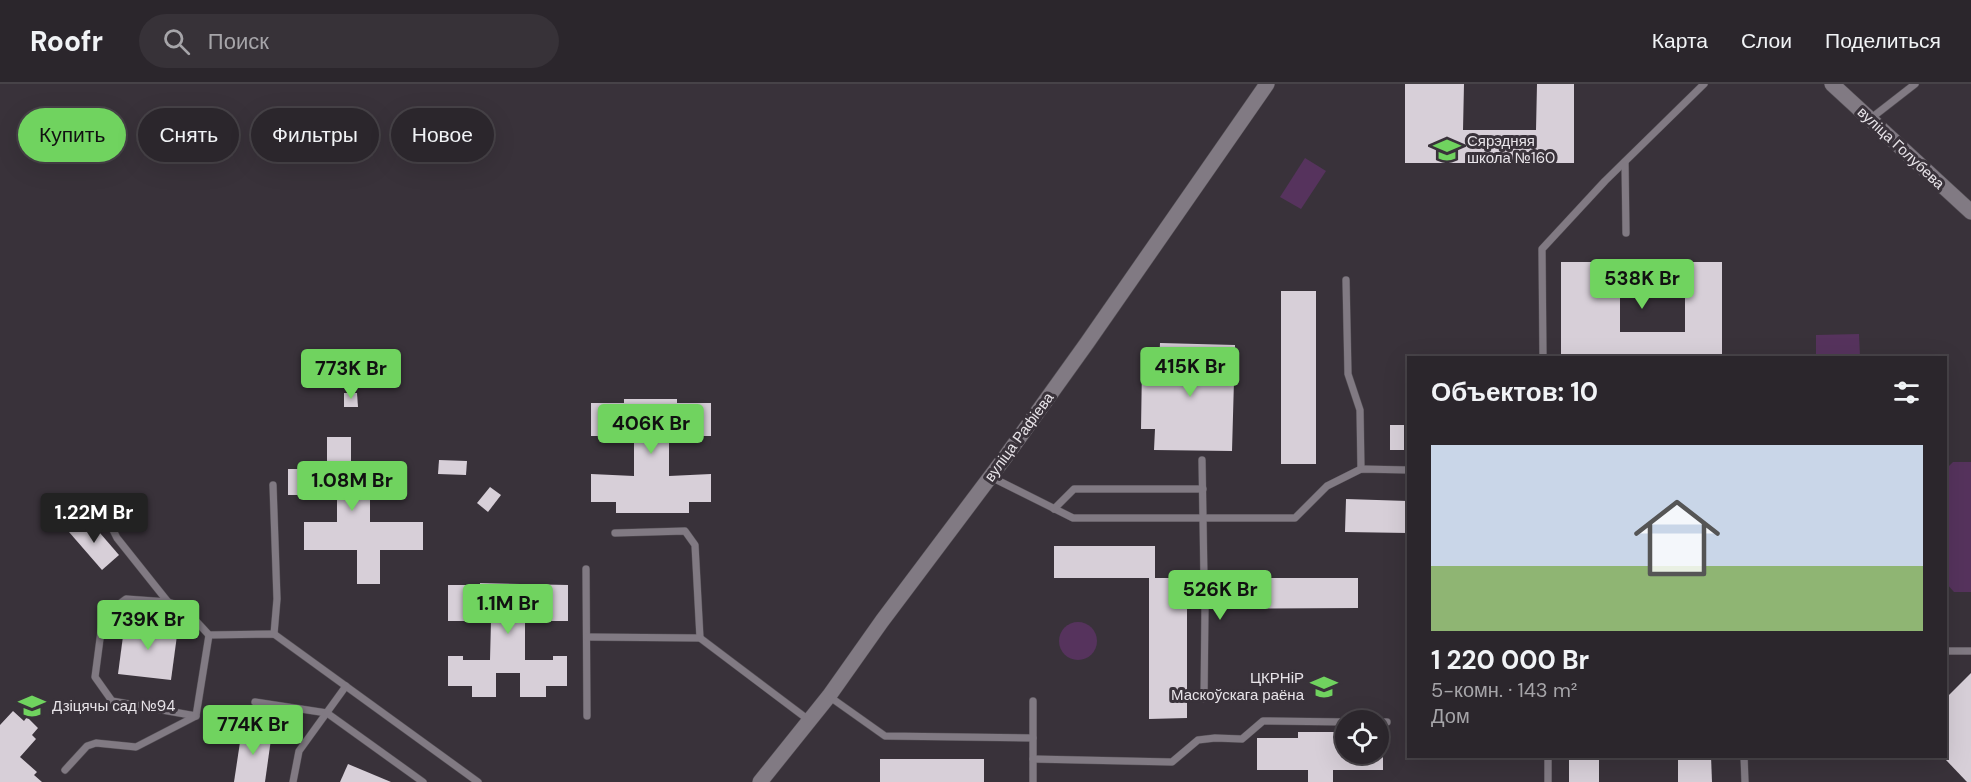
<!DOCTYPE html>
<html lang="ru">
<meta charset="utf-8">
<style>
body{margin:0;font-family:"DM Sans",sans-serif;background:#373238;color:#f1f3f6;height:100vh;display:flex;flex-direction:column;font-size:22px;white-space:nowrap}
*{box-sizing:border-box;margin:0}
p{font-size:20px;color:#a6a5a9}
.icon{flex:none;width:33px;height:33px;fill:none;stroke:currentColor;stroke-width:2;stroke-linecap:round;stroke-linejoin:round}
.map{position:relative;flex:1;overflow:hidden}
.sheet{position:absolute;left:1407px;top:272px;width:540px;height:402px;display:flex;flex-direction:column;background:#2b262c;border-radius:0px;box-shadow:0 6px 24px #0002,0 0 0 2px #474348}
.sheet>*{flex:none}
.banner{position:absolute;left:18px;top:24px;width:570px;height:54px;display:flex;gap:12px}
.buttons{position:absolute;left:1335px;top:626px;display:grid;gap:12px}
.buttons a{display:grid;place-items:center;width:54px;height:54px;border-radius:50%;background:#2b262c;box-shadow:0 6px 24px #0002,0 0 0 2px #474348;font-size:30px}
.price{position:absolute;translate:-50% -51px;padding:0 14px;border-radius:6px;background:#70d35f;color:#111;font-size:20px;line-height:39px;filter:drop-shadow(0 2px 3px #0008)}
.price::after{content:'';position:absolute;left:50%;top:36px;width:18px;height:14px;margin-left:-9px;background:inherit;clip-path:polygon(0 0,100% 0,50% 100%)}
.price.active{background:#222;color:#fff}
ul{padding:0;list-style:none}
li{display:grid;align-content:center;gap:12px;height:318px;padding:0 24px}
li span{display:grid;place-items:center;height:186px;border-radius:0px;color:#555}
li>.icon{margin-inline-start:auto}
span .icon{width:108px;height:108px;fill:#fffc;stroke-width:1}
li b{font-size:26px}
h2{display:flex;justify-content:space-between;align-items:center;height:72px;padding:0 24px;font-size:26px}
.chip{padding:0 21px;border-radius:27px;background:#2b262c;box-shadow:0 6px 24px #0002,0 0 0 2px #474348;font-size:21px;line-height:54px}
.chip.active{background:#70d35f;color:#111}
header{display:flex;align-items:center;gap:36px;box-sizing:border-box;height:84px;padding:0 30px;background:#2b262c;border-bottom:2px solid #474348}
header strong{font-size:28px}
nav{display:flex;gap:33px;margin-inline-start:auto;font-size:21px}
.search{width:420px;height:54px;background:#373238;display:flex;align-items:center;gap:15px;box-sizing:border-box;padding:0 21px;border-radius:33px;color:#a6a5a9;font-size:22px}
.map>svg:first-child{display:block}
</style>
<header>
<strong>Roofr</strong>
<div class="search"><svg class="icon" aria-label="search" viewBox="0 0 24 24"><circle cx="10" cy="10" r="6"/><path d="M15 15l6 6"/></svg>Поиск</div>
<nav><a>Карта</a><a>Слои</a><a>Поделиться</a></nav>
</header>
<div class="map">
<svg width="1971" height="698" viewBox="0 0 1971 698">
<rect width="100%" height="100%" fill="#39323a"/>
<g fill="#56335d">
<path d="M1305 74 1326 87 1301 125 1280 113Z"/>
<path d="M1859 250 1860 273H1816V251Z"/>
<path d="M1953 378H1971V508H1954L1946 499V385Z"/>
<circle cx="1078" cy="557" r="19"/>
</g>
<g fill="#d7cfd8" fill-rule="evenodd">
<path d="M1405 0H1464L1463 46H1536L1537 0H1574V79H1405Z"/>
<path d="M1561 178H1722V273H1561ZM1620 200H1685V248H1620Z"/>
<rect x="1281" y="207" width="35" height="173"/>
<path d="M1160 259 1235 261 1232 367 1154 366 1155 345H1141L1142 282H1159Z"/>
<path d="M344 309H357L358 323H344Z"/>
<path d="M624 315H677V319H711V352H669V392L711 390V418H689V429H616V418H591V390L634 392V352H591V319H624Z"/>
<rect x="1390" y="341" width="14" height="25"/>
<path d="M327 353H351V385H380V411H370V438H423V466H380V500H357V466H304V438H337V411H288V385H327Z"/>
<path d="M439 376 467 377 466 391 438 390Z"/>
<path d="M490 403 501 411 488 428 477 419Z"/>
<path d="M1346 415 1408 417V449L1345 448Z"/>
<path d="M87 434 119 471 102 486 69 448Z"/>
<rect x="1054" y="462" width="101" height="32"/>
<path d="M1149 494H1198L1204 500 1207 498 1210 494H1358V524L1211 525 1208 521 1204 519 1199 525H1187V634L1149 635Z"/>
<path d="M480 499 568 501V537H525V576H553V572H567V602H546V613H520V589H496V613H472V602H448V572H463V576H490L491 537H448V501H480Z"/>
<path d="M125 537 178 544 171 596 118 590Z"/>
<path d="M1971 589V698H1967L1946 676V614Z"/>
<path d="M13 627 24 637 27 633 38 644 32 651 36 655 20 673 37 688 34 691 42 698H0V641Z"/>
<path d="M242 645 272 648 265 698H234Z"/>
<path d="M1298 648H1343V654H1346V669H1383V686H1333V698H1308V686H1257V654H1298Z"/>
<rect x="1569" y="672" width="30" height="26"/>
<path d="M1678 672H1711L1712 698H1678Z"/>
<rect x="880" y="675" width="104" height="23"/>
<path d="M348 680 391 698H340Z"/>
</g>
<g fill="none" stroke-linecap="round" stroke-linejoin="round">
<defs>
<g id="service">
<path d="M1870 35 1915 0"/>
<path d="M1625 78 1626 149"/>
<path d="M1346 196 1348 290 1360 326 1361 385"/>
<path d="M1543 273 1542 165 1605 97 1704 0"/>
<path d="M1202 376 1204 494"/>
<path d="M991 393 1073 434H1295L1327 402 1361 385 1408 386"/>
<path d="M273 401 277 515 274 550"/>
<path d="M1054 425 1074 405H1203"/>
<path d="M108 436 117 454 168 518 182 522 209 551 274 550 478 698"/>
<path d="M615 449 685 447 695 461 700 554"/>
<path d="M586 485 587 632"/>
<path d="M168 518 126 515 103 532 95 593 112 617 196 632 209 551"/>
<path d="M587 553 700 554 810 637"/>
<path d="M1946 567H1971"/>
<path d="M830 613 885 652 1033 654"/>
<path d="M1204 615 1205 525"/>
<path d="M1033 617V698"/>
<path d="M255 618 327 629 423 698"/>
<path d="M1378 638H1387"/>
<path d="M1744 672 1745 698"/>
<path d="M1033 675 1172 678 1198 656 1215 654 1242 655 1263 637 1346 638"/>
<path d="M65 686 87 662 96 659 136 663 196 632"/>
<path d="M293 698 299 667 346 602"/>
<path d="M1548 698V672"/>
</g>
<g id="secondary">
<path d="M1832 0 1971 128"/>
<path d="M760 698 829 612 882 537 1006 372 1087 259 1267 0"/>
</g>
</defs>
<use href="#service" stroke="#544f55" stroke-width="8"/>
<use href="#secondary" stroke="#544f55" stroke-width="16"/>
<use href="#service" stroke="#817a83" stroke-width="7"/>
<use href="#secondary" stroke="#817a83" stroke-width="15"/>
</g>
<defs>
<symbol id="school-bare" viewBox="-9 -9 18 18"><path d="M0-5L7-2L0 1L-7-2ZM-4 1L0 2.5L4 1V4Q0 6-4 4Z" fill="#70d35f" stroke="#39323a" stroke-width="2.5" paint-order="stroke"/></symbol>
</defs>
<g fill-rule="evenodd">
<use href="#school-bare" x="1428" y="47" width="38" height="38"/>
<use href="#school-bare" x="1305" y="584" width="38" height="38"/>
<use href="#school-bare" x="13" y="603" width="38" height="38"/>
</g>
<g text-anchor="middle" stroke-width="6" stroke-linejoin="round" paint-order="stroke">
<g font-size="15" fill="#e8e4e9" stroke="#39323a" text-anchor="start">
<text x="1467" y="62">Сярэдняя<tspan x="1467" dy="17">школа №160</tspan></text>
<text x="1304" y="599" text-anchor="end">ЦКРНіР<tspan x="1304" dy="17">Маскоўскага раёна</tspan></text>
<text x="52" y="627">Дзіцячы сад №94</text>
</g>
<g font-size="15" fill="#e8e4e9" stroke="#39323a">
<text transform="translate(1901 64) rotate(43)" y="5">вуліца Голубева</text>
<text transform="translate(1019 353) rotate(-54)" y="5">вуліца Рафіева</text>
</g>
</g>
</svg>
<div class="buttons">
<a><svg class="icon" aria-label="locate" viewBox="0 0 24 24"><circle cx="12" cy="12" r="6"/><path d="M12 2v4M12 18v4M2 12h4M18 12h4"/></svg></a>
</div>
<b class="price" style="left:1642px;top:226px">538K Br</b>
<b class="price" style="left:1190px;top:314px">415K Br</b>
<b class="price" style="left:351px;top:316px">773K Br</b>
<b class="price" style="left:651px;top:371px">406K Br</b>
<b class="price" style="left:352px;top:428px">1.08M Br</b>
<b class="price active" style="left:94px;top:460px">1.22M Br</b>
<b class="price" style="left:1220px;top:537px">526K Br</b>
<b class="price" style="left:508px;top:551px">1.1M Br</b>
<b class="price" style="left:148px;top:567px">739K Br</b>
<b class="price" style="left:253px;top:672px">774K Br</b>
<div class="banner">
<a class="chip active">Купить</a>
<a class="chip">Снять</a>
<a class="chip">Фильтры</a>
<a class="chip">Новое</a>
</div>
<section class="sheet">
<h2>Объектов: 10<svg class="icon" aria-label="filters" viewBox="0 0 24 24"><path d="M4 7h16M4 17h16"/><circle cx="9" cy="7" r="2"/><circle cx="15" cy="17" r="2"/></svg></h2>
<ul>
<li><span style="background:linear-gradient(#c9d6e8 65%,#8fb573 0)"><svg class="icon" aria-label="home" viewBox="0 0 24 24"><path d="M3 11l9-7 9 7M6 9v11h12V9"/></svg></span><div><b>1 220 000 Br</b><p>5-комн. · 143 m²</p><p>Дом</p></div></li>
</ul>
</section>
</div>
